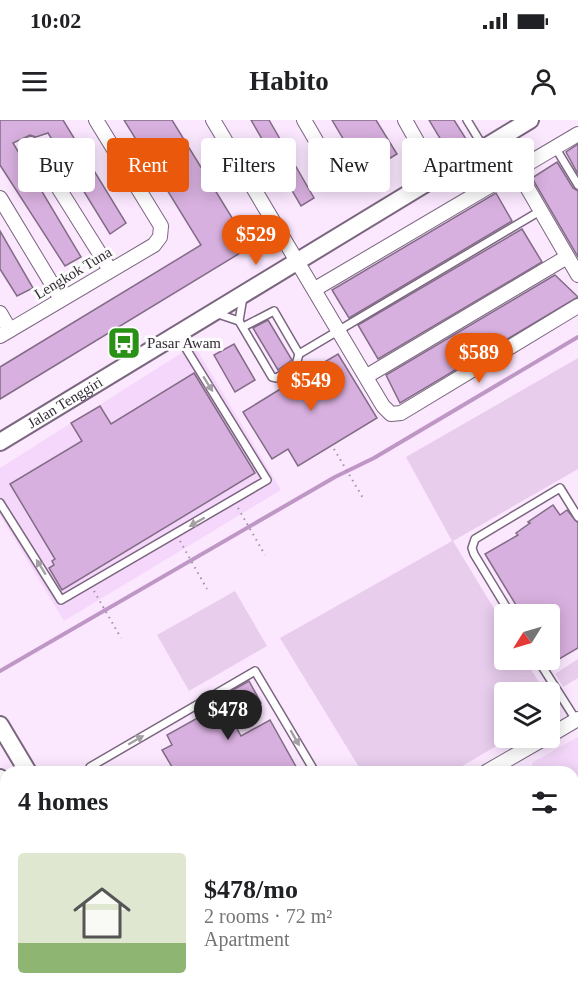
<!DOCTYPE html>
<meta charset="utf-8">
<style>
body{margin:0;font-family:"Times New Roman",serif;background:#f6f6f6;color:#202124;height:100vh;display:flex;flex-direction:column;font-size:22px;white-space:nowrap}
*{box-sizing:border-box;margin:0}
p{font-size:20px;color:#757577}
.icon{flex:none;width:33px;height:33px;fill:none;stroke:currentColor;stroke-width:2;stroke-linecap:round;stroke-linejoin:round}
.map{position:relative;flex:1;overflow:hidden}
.panel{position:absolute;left:0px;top:646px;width:579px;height:236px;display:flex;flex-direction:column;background:#fff;border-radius:18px 18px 0 0;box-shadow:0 3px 15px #0003}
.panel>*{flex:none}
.hud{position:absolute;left:18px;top:18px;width:543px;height:54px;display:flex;gap:12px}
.needle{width:39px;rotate:233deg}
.controls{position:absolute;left:494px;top:484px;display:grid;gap:12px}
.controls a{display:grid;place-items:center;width:66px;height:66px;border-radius:6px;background:#fff;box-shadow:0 3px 15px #0003;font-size:30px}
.price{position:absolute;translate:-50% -51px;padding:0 14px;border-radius:21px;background:#ea580c;color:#fff;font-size:20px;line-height:39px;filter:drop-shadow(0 2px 3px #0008)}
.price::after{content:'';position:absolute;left:50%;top:36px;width:18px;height:14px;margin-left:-9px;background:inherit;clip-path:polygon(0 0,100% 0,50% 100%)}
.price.selected{background:#222;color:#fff}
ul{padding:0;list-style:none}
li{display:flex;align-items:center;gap:18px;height:150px;padding:0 18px}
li+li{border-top:2px solid #e0e0e0}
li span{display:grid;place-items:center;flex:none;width:168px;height:120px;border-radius:6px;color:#555}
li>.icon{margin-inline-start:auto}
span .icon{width:72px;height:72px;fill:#fffc;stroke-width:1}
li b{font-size:26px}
h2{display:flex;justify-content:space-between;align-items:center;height:72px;padding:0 18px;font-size:26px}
.pill{padding:0 21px;border-radius:6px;background:#fff;box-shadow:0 3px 15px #0003;font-size:21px;line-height:54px}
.pill.selected{background:#ea580c;color:#fff}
.status{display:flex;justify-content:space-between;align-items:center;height:42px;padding:0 30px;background:#fff;direction:ltr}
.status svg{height:16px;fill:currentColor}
header{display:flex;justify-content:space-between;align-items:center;height:78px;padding:0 18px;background:#fff;font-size:27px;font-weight:800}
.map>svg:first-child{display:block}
</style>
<div class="status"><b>10:02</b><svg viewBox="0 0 49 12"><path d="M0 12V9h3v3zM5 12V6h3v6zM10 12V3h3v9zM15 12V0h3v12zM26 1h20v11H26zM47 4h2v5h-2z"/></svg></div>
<header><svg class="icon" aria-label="menu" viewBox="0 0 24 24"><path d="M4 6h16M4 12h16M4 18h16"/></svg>Habito<svg class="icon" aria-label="person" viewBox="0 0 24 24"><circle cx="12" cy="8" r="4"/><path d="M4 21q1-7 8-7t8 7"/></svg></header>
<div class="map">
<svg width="578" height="881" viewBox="0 0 578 881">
<rect width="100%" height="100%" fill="#fbe8ff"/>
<g fill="#f4d7fa">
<path d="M194 225 281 370 64 501 0 395V348Z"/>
<path d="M578 617V758L573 749V652H530L533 642Z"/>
<path d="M0 704 6 716V876H102L105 881H0Z"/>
<path d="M188 876H389L381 881H191Z"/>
</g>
<g fill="#e8cded">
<path d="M578 238V349L453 421 504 505V540H525L546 573H504V618H510L452 652H362L280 518 452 421 406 337Z"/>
<path d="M235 471 267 526 189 571 157 515Z"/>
<path d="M578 539V558L563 567 555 554Z"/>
<path d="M573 798 578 807V881H486L483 876H573Z"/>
</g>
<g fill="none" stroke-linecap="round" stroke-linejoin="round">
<path stroke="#be97c5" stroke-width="4" d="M0 551 335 357 374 338 578 217"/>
</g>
<g fill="#d8b0df" stroke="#826c86" stroke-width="1.5">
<path d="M0 0H63L126 103 110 114 48 13 36 17 30 15 13 23 81 137 65 146 0 45Z"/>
<path d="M124 0H172L250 127 0 279V247L201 125Z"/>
<path d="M251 0H269L314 78 301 86Z"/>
<path d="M332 0H376L397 34 364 54Z"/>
<path d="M429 0H454L466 19 447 30Z"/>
<path d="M578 24V54L566 32Z"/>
<path d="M557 42 573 68 578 71V137L532 58Z"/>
<path d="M496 73 512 101 349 198 332 170Z"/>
<path d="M522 109 542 142 378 239 358 205Z"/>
<path d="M0 111 33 168 17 176 0 149Z"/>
<path d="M555 155 578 177 400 283 386 255Z"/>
<path d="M268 200 292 240 278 250 253 208Z"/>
<path d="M234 224 255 260 235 272 214 235Z"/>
<path d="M338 234 377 298 298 346 288 329 272 339 243 292 287 265 284 260 298 250 301 256Z"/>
<path d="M194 253 255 353 62 470 49 448 54 445 52 441 55 439 10 364 82 321 71 303 100 286 111 304Z"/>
<path d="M553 385 560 395 567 390 578 403V528L549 545V495H522L485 434 518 415 516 413 530 403 528 402Z"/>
<path d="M249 561 261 583 232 599 241 616 270 600 299 652H175L162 630 172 625 167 615 228 581 224 575Z"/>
</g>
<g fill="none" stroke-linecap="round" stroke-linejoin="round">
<defs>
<g id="service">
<path d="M467 0 484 28"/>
<path d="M555 27 578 65"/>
<path d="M218 194 239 201 272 257 277 258 296 245 299 234"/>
<path d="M239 201 243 177"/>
<path d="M243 207 274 191 299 234 540 91"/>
<path d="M0 383 61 480 267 360 177 214"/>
<path d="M511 495 474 434 472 428 475 419 560 368 578 397"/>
<path d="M538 540 576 600"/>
<path d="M89 652 90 647 255 551 315 652"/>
<path d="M578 702V707"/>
<path d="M204 876 207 881"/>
<path d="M235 876 239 881"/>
<path d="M363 876 366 881"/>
<path d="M474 876 477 881"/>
<path d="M408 881 416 876"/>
</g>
<g id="minor">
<path d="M213 0 383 286 391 294 401 293 578 186"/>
<path d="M304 0 329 43"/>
<path d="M405 0 437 57"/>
<path d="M31 24 110 150"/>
<path d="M517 50 578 155"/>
<path d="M0 78 61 179"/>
<path d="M315 169 578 14"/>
<path d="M0 193 10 210"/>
<path d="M0 216 154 125 160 117 161 106 96 0"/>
<path d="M367 256 567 137"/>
<path d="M549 616 578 599"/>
<path d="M486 652 545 618"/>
<path d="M0 700 6 696"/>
<path d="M0 728 6 740"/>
<path d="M573 778 578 787"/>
<path d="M0 835 6 832"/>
<path d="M81 876 84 881"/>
</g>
<g id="tertiary">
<path id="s1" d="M0 322 530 0"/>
<path d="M0 605 28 652"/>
<path d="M0 658 6 668"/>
<path d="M0 875 6 872"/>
<path d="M127 876 130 881"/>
<path d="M156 876 159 881"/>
</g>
</defs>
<use href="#service" stroke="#7b657f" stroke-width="10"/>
<use href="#minor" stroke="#7b657f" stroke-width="16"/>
<use href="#tertiary" stroke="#7b657f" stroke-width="20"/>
<g stroke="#a092a3" stroke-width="2" stroke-dasharray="1.5 4.5" stroke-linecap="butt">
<path d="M334 329 363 378"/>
<path d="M238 388 265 435"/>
<path d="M180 421 207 469"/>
<path d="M94 471 121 518"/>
<path d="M105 876 108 881"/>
</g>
<use href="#service" stroke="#fff" stroke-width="7"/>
<use href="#minor" stroke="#fff" stroke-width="14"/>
<use href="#tertiary" stroke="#fff" stroke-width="16"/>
</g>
<defs><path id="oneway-solid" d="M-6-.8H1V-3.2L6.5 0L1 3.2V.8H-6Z" transform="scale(1.5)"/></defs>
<g fill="#a39fa4">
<use href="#oneway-solid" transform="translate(208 264) rotate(58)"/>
<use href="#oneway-solid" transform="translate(197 402) rotate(150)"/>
<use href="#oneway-solid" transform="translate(41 447) rotate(-122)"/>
<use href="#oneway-solid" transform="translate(295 618) rotate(60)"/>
<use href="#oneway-solid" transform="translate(136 620) rotate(-30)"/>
</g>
<defs>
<symbol id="bus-square" viewBox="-11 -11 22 22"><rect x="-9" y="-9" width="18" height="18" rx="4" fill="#299116" stroke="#fcfcfc"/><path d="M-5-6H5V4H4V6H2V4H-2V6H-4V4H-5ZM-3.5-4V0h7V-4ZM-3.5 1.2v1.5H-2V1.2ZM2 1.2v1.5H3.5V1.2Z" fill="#fff"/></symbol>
</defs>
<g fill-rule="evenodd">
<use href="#bus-square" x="105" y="204" width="38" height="38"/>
</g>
<g text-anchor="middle" stroke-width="6" stroke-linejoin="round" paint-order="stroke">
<g font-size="15" fill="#332a35" stroke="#fcfcfc">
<text transform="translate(73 153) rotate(-31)" y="5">Lengkok Tuna</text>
<text dy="5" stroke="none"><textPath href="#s1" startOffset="76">Jalan Tenggiri</textPath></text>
</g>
<g font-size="15" fill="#332a35" stroke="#fcfcfc" text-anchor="start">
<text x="147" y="228">Pasar Awam</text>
</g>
</g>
</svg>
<div class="controls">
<a><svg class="needle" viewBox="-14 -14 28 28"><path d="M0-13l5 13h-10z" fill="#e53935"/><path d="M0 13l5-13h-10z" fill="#757577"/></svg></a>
<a><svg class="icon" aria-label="layers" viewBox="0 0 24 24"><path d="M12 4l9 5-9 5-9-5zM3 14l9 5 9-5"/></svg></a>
</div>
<b class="price" style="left:256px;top:146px">$529</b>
<b class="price" style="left:479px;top:264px">$589</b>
<b class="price" style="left:311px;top:292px">$549</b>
<b class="price selected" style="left:228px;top:621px">$478</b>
<div class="hud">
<a class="pill">Buy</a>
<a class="pill selected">Rent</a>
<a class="pill">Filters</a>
<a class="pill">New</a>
<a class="pill">Apartment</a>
</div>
<section class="panel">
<h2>4 homes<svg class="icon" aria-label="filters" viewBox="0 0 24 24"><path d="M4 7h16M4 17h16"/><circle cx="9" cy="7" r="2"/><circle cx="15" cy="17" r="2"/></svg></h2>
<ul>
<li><span style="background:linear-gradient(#dfe7d0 75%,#8fb573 0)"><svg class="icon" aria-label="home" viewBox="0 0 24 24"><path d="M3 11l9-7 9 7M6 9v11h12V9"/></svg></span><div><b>$478/mo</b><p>2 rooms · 72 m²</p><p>Apartment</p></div></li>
</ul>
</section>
</div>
